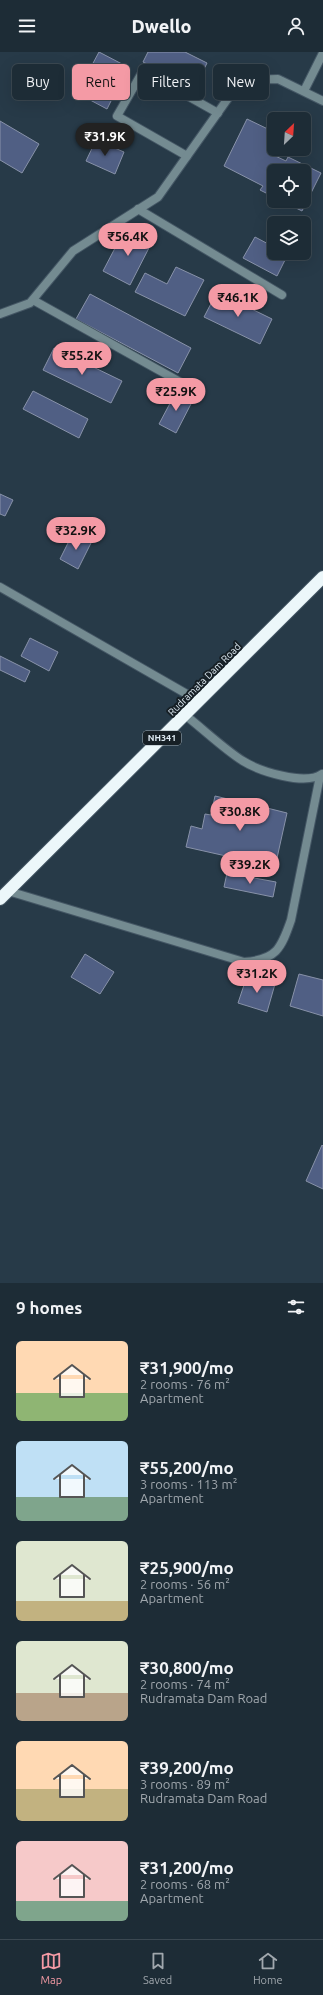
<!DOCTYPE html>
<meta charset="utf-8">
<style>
body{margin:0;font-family:Ubuntu,sans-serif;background:#2a3842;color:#f1f3f6;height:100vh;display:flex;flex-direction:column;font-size:15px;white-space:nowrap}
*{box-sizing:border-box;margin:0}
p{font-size:13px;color:#a0a7ad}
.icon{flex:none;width:22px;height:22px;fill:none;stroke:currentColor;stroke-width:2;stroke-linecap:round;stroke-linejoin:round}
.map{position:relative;height:1231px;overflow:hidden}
.panel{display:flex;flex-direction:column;background:#1d2c36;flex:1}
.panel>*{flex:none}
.hud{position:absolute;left:12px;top:12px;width:299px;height:36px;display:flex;gap:8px}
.needle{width:26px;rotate:25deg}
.tools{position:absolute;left:267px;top:60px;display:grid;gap:8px}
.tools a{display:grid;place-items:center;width:44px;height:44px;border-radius:6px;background:#1d2c36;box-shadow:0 4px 16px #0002,0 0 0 1px #3b4851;font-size:20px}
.price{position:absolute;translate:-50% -34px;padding:0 9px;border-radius:14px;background:#f49aa5;color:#111;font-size:13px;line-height:26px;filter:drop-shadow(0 1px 2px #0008)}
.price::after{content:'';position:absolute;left:50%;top:24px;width:12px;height:9px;margin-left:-6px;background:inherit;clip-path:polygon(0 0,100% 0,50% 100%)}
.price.current{background:#222;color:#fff}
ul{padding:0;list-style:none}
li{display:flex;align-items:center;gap:12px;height:100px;padding:0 16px}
li span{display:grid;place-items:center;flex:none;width:112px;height:80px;border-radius:6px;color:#555}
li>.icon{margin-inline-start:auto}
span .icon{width:48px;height:48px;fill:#fffc;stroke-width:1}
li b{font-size:17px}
h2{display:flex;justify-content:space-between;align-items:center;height:48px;padding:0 16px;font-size:17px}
.chip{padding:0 14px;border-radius:6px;background:#1d2c36;box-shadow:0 4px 16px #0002,0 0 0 1px #3b4851;font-size:14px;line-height:36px}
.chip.current{background:#f49aa5;color:#111}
header{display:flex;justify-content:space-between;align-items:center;height:52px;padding:0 16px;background:#1d2c36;font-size:18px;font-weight:800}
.tabs{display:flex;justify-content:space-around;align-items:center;height:56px;border-top:1px solid #3b4851;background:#1d2c36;font-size:11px;color:#a0a7ad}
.tabs a{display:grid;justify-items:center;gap:2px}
.tabs .current{color:#f49aa5}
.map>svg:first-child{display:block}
</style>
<header><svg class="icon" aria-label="menu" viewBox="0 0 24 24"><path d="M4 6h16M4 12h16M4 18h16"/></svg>Dwello<svg class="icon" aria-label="person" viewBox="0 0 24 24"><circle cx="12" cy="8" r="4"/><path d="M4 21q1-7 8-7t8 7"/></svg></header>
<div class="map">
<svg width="323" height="1231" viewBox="0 0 323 1231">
<rect width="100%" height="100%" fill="#273a48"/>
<g fill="#505f84" stroke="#8892a9">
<path d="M99 0 122 12 109 38 115 41 107 57 77 41Z"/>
<path d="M148 0H185L207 11 195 36 143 10Z"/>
<path d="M247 67 274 80V96L271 102 286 109 288 105 321 121 302 159 282 149H304V119H274V145L260 138 263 134 224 114Z"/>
<path d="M0 69 39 92 22 121 0 108Z"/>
<path d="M96 88 124 100 115 122 86 109Z"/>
<path d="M125 177 152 190 130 233 103 219Z"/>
<path d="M255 185 274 195V201L288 202 277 224 243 206Z"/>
<path d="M176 215 204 228 185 264 135 240 145 221 167 232Z"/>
<path d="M217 240 272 267 260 292 204 265Z"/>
<path d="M90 242 191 296 178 321 76 267Z"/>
<path d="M54 296 122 329 111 351 43 318Z"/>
<path d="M33 339 88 367 79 386 23 357Z"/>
<path d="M176 340 193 348 176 381 159 372Z"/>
<path d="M0 442 13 448 5 464 0 462Z"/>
<path d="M73 481 91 491 78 517 60 507Z"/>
<path d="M30 586 58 600 49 619 21 604Z"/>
<path d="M0 604 30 619 25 630 0 618Z"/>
<path d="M215 744 241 750 237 769 239 770 243 750 287 761 275 815 186 795 191 774 202 777 205 762 211 763Z"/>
<path d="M227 821 276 830 273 845 224 835Z"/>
<path d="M85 902 114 920 100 942 71 925Z"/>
<path d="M299 922 323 928V964L290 954Z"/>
<path d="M247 924 275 932 267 960 238 951Z"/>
<path d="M322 1093 323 1094V1137L306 1129Z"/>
</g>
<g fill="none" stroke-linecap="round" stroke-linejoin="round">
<defs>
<g id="lane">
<path d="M304 39 323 1"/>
<path d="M187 104 117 64 143 19 218 61"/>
<path d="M138 157 282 243"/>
<path d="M33 248 189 335"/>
<path d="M0 262 30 251 73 199 158 145 241 28 278 27 323 49"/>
<path d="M0 535 199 649"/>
</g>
<g id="street">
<path d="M185 663C202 676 225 698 243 709 259 719 305 734 322 722"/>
<path d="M8 839 244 910C276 908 281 897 291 868L320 724"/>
</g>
<path id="highway" d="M0 847 323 525"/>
</defs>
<use href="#lane" stroke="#445664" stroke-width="10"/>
<use href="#street" stroke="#445664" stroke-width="10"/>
<use href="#highway" stroke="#445664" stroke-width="14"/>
<use href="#lane" stroke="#748b91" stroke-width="8"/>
<use href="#street" stroke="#748b91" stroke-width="8"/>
<use href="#highway" stroke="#ecf7fa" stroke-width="12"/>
</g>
<g text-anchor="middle" stroke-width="4" stroke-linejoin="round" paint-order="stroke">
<rect fill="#172026" stroke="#a3aeb6" stroke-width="1" x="143" y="679" width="38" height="14" rx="3"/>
<g font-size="9" font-weight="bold" fill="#dfebf4">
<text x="162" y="689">NH341</text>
</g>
<g font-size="10" fill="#dfebf4" stroke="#172026">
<text transform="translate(204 627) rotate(-45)" y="4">Rudramata Dam Road</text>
</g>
</g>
</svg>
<div class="tools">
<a><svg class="needle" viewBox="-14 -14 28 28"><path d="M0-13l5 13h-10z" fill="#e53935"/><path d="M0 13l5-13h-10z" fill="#a0a7ad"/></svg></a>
<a><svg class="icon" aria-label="locate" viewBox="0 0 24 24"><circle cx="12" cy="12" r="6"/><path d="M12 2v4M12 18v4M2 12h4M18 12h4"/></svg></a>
<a><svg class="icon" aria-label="layers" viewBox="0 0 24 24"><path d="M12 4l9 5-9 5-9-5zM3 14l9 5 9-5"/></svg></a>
</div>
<b class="price current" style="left:105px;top:105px">₹31.9K</b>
<b class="price" style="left:128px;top:205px">₹56.4K</b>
<b class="price" style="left:238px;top:266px">₹46.1K</b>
<b class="price" style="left:82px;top:324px">₹55.2K</b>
<b class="price" style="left:176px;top:360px">₹25.9K</b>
<b class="price" style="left:76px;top:499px">₹32.9K</b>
<b class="price" style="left:240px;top:780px">₹30.8K</b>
<b class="price" style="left:250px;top:833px">₹39.2K</b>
<b class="price" style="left:257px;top:942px">₹31.2K</b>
<div class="hud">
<a class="chip">Buy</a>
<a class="chip current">Rent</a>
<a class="chip">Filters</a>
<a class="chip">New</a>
</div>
</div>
<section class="panel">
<h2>9 homes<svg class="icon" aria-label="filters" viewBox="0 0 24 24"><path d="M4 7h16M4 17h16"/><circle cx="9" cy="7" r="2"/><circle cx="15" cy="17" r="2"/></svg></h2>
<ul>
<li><span style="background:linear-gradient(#ffd9b3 65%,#8fb573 0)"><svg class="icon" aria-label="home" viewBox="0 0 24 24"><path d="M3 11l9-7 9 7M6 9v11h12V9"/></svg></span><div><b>₹31,900/mo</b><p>2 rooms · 76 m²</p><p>Apartment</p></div></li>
<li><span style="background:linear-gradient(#bfe0f5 70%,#7fa58c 0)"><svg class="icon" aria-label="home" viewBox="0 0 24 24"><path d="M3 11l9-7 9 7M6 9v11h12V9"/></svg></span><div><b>₹55,200/mo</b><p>3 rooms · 113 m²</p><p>Apartment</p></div></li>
<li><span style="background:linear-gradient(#dfe7d0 75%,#c2b280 0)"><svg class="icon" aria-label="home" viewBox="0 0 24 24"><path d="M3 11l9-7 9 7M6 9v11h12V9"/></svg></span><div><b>₹25,900/mo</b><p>2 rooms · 56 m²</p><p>Apartment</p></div></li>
<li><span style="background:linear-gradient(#dfe7d0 65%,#b9a48a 0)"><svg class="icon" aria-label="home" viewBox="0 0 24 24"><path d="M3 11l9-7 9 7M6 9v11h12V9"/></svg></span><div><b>₹30,800/mo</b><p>2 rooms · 74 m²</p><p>Rudramata Dam Road</p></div></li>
<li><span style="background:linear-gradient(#ffd9b3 60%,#c2b280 0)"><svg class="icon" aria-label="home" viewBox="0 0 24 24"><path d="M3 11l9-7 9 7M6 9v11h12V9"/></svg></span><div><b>₹39,200/mo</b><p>3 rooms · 89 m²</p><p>Rudramata Dam Road</p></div></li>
<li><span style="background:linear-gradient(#f6c9c9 75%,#7fa58c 0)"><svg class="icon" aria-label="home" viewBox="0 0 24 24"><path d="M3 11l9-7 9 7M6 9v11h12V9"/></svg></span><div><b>₹31,200/mo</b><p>2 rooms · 68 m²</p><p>Apartment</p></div></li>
</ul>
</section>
<nav class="tabs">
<a class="current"><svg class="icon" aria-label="map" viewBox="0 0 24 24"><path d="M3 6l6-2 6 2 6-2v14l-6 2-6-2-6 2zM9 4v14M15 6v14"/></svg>Map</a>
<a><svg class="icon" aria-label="saved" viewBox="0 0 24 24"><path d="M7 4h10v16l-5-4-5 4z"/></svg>Saved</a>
<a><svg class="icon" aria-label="home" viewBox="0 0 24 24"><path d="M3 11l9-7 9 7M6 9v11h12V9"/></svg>Home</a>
</nav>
